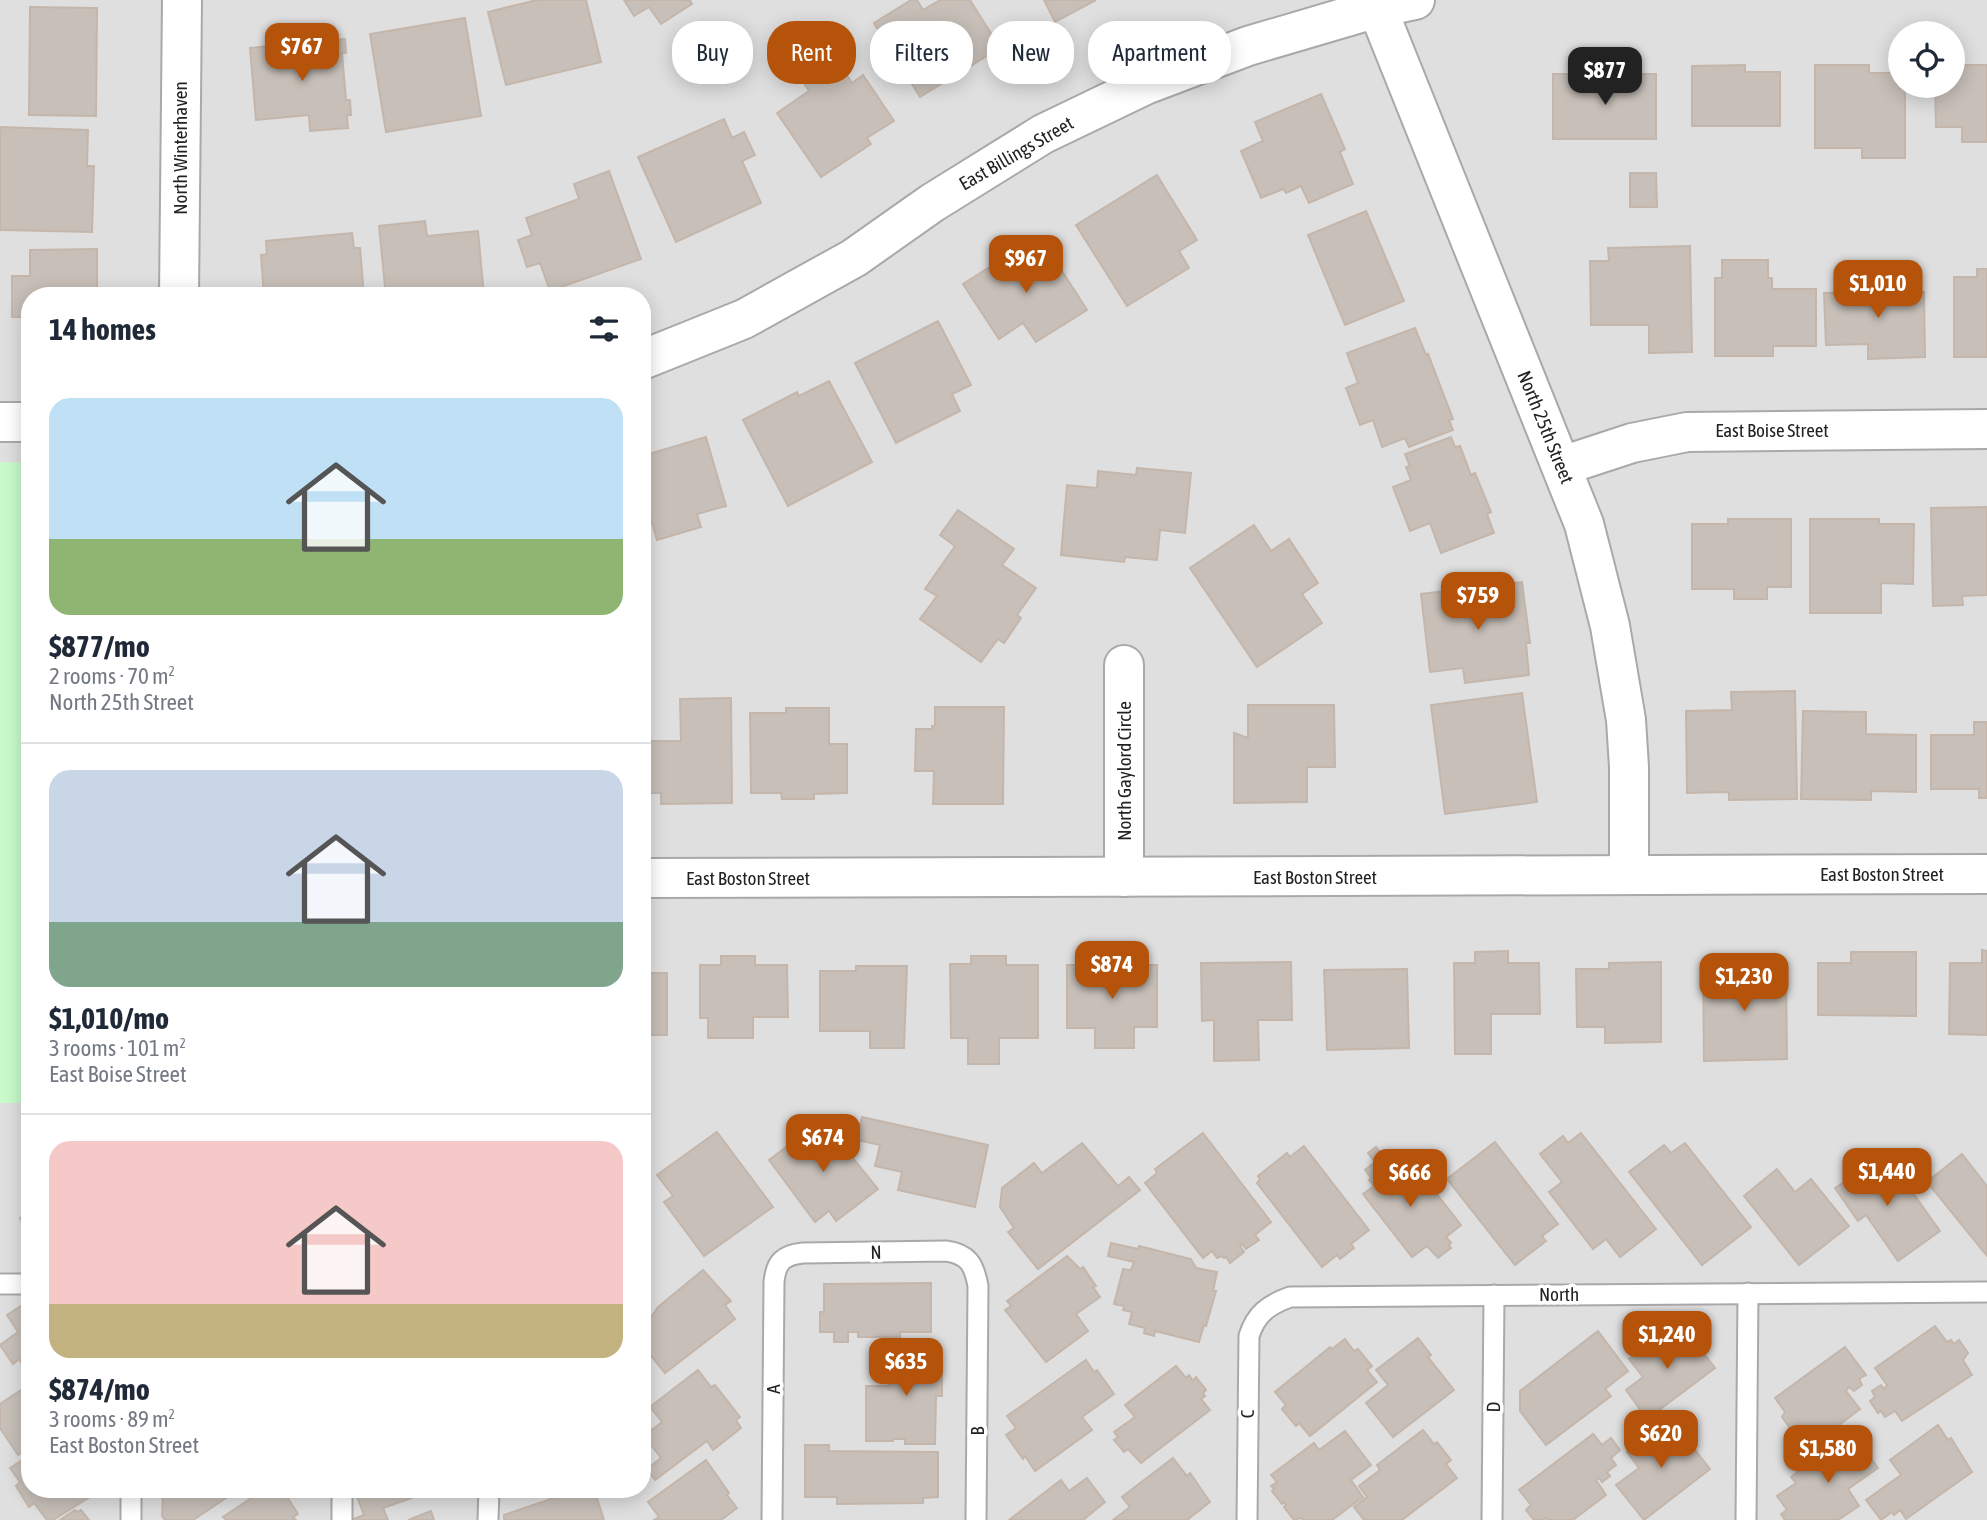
<!DOCTYPE html>
<meta charset="utf-8">
<style>
body{margin:0;font-family:"Asap Condensed",sans-serif;background:#f2f2f3;color:#1f2937;height:100vh;display:flex;flex-direction:column;font-size:26px;white-space:nowrap}
*{box-sizing:border-box;margin:0}
p{font-size:23px;color:#747a83}
.icon{flex:none;width:38px;height:38px;fill:none;stroke:currentColor;stroke-width:2;stroke-linecap:round;stroke-linejoin:round}
.map{position:relative;flex:1;overflow:hidden}
.panel{position:absolute;left:21px;top:287px;width:630px;height:1211px;display:flex;flex-direction:column;background:#fff;border-radius:28px;box-shadow:0 4px 18px #0003}
.panel>*{flex:none}
.guide{position:absolute;left:672px;top:21px;width:665px;height:63px;display:flex;gap:14px}
.tools{position:absolute;left:1888px;top:21px;display:grid;gap:14px}
.tools a{display:grid;place-items:center;width:77px;height:77px;border-radius:50%;background:#fff;box-shadow:0 4px 18px #0003;font-size:35px}
.price{position:absolute;translate:-50% -60px;padding:0 16px;border-radius:14px;background:#b45309;color:#fff;font-size:23px;line-height:46px;filter:drop-shadow(0 2px 4px #0008)}
.price::after{content:'';position:absolute;left:50%;top:42px;width:21px;height:16px;margin-left:-10px;background:inherit;clip-path:polygon(0 0,100% 0,50% 100%)}
.price.current{background:#222;color:#fff}
ul{padding:0;list-style:none}
li{display:grid;align-content:center;gap:14px;height:371px;padding:0 28px}
li+li{border-top:2px solid #e0e1e3}
li span{display:grid;place-items:center;height:217px;border-radius:21px;color:#555}
li>.icon{margin-inline-start:auto}
span .icon{width:126px;height:126px;fill:#fffc;stroke-width:1}
li b{font-size:30px}
h2{display:flex;justify-content:space-between;align-items:center;height:84px;padding:0 28px;font-size:30px}
.tag{padding:0 24px;border-radius:28px;background:#fff;box-shadow:0 4px 18px #0003;font-size:24px;line-height:63px}
.tag.current{background:#b45309;color:#fff}
.map>svg:first-child{display:block}
</style>
<div class="map">
<svg width="1987" height="1520" viewBox="0 0 1987 1520">
<rect width="100%" height="100%" fill="#f2efe9"/>
<path fill="#e0dfdf" fill-rule="evenodd" d="M0 0H1987V1520H0V1103H30V1489H642V296H30V463L0 462ZM1900 33H1953V86H1900Z"/>
<path fill="#c8facc" d="M0 462 30 463V1103H0Z"/>
<g fill="#c7bfb8" stroke="#c4b6ab" stroke-width="2">
<path d="M537 0H586L601 62 506 85 488 12Z"/>
<path d="M624 0H690L692 4 661 24 649 7 634 16Z"/>
<path d="M911 0H917L923 10 940 0H970L1000 48 920 97 874 23Z"/>
<path d="M1044 0H1096L1055 22Z"/>
<path d="M30 7 97 8 96 116 29 115Z"/>
<path d="M465 18 481 116 386 132 370 34Z"/>
<path d="M345 39 346 53H342L346 100H350L351 115H347L348 128 310 131 309 115 256 120 250 48Z"/>
<path d="M837 61 852 83 863 75 894 121 867 138 871 144 821 177 777 113 809 91 804 83Z"/>
<path d="M1745 65V72H1780V126H1692V66Z"/>
<path d="M1815 65H1869V73H1900V86H1905V158H1862V148H1815Z"/>
<path d="M1953 65H1987V142H1962V127H1936L1935 86H1953Z"/>
<rect x="1553" y="74" width="103" height="65"/>
<path d="M1321 94 1345 149 1340 152 1353 184 1309 203 1301 186 1286 193 1283 189 1261 198 1241 151 1263 141 1255 122Z"/>
<path d="M724 119 732 138 744 132 755 155 742 161 761 203 676 242 638 157Z"/>
<path d="M0 127 88 130 87 166H94L92 232 0 230Z"/>
<path d="M609 171 641 259 550 291 540 263 527 267 518 240 532 235 526 218 579 199 574 184Z"/>
<path d="M1630 173H1656L1657 207H1630Z"/>
<path d="M1157 175 1197 240 1179 251 1189 268 1127 306 1076 225Z"/>
<path d="M1366 211 1404 301 1345 325 1308 235Z"/>
<path d="M425 221 427 236 478 231 484 296H386L379 226Z"/>
<path d="M352 233 354 248H360L364 296H264L261 255 267 254 266 241Z"/>
<path d="M1046 246 1087 310 1036 342 1023 323 999 339 963 284 1013 252 1021 263Z"/>
<path d="M1690 246 1692 352 1649 353V325H1591L1590 261H1609L1608 248Z"/>
<path d="M97 249V296H30V329H24V317H12V276H30V250Z"/>
<path d="M1722 260H1768V278H1772V289H1816V346H1773V356H1715V278H1722Z"/>
<path d="M1977 269H1987V357H1954V277H1977Z"/>
<path d="M1869 278H1896V293L1924 292 1925 357 1868 359V344L1826 345 1824 293 1869 292Z"/>
<path d="M938 321 971 385 952 394 960 411 896 443 855 363Z"/>
<path d="M1415 328 1426 355 1428 354 1453 419 1449 420 1453 430 1409 447 1405 438 1382 447 1373 420 1360 425 1346 388 1358 383 1347 353Z"/>
<path d="M829 381 872 462 788 506 743 420 797 392 799 396Z"/>
<path d="M706 437 726 506 697 514 701 527 657 540 648 510 642 511V456Z"/>
<path d="M1451 437 1455 447 1460 446 1471 475 1475 473 1491 512 1487 514 1494 533 1441 553 1430 523 1410 531 1393 487 1411 480 1406 467 1410 466 1405 454Z"/>
<path d="M1137 468 1191 473 1185 533 1160 530 1157 560 1125 557 1124 562 1061 555 1067 485 1097 488 1098 471 1136 475Z"/>
<path d="M1987 507V595L1962 596 1963 605 1933 606 1931 508Z"/>
<path d="M958 510 1014 549 1002 565 1036 588 1017 615 1021 618 1004 643 998 639 981 662 920 619 937 596 925 589 955 546 940 535Z"/>
<path d="M1728 519H1791V587H1767V599H1734V589H1692V524H1728Z"/>
<path d="M1810 519H1879V524H1914L1913 584 1881 583V613H1810Z"/>
<path d="M1254 525 1271 551 1289 539 1318 583 1302 594 1322 623 1257 667 1190 568Z"/>
<path d="M1522 582 1530 643H1526L1529 675 1465 683 1463 668 1430 672 1421 594Z"/>
<path d="M1795 691 1797 799 1729 800V792L1687 793 1686 711 1732 710 1731 692Z"/>
<path d="M1522 693 1537 802 1445 814 1431 705Z"/>
<path d="M731 698 732 803 661 804V793H642V741H681L680 699Z"/>
<path d="M1248 705H1334L1335 767H1307V802L1234 803V733L1248 738Z"/>
<path d="M935 707H1004L1003 804H933L934 771H915L916 729H932V726H935Z"/>
<path d="M786 708H829V744H847V793L814 794V799H782L781 793H751L750 713H786Z"/>
<path d="M1803 711 1866 712V734L1916 735V792L1871 791V800L1801 799Z"/>
<path d="M1974 722H1987V798H1979V789H1931V735H1974Z"/>
<path d="M1982 950 1987 951V1035L1949 1034 1950 963H1982Z"/>
<path d="M1508 951V963H1539L1540 1014H1491V1054H1455L1454 963H1475V952Z"/>
<path d="M1851 952H1916V1016L1818 1015V963H1851Z"/>
<path d="M721 956H755V965H787L788 1017H753V1038H708V1018H700V965H721Z"/>
<path d="M971 956H1006V965H1038V1038H999V1064H968V1038H951L950 964H971Z"/>
<path d="M1291 962 1292 1020H1258L1259 1060 1214 1061V1020L1202 1021 1201 963Z"/>
<path d="M1661 962V1042L1605 1043V1027H1577L1576 969H1609V963Z"/>
<path d="M1755 963V970H1786L1787 1059 1704 1061 1703 964Z"/>
<path d="M1067 965H1157V1027H1134V1048H1095V1028H1067Z"/>
<path d="M856 966H907L904 1048H870V1031H820V971H856Z"/>
<path d="M1407 969 1409 1048 1327 1050 1324 970Z"/>
<rect x="642" y="973" width="25" height="62"/>
<path d="M862 1117 988 1145 975 1207 898 1190 902 1172 875 1166 880 1145 857 1140Z"/>
<path d="M822 1120 878 1189 836 1221 829 1211 815 1222 769 1160Z"/>
<path d="M717 1132 773 1207 704 1256 664 1202 673 1196 657 1175Z"/>
<path d="M1203 1133 1271 1222 1255 1235 1259 1240 1246 1249 1242 1244 1240 1246 1244 1252 1230 1263 1226 1257 1224 1258 1222 1256 1217 1258 1212 1251 1203 1258 1145 1183 1157 1173 1155 1169Z"/>
<path d="M1581 1133 1656 1229 1620 1257 1606 1239 1593 1249 1549 1192 1562 1182 1540 1154 1563 1136 1568 1143Z"/>
<path d="M1495 1142 1558 1224 1542 1236 1546 1241 1515 1265 1447 1179Z"/>
<path d="M1082 1143 1118 1186 1129 1177 1140 1190 1038 1269 1008 1232 1014 1228 1000 1207 1002 1188 1034 1163 1042 1173Z"/>
<path d="M1685 1143 1751 1227 1702 1265 1629 1172 1664 1145 1671 1153Z"/>
<path d="M1304 1146 1369 1230 1351 1244 1354 1248 1340 1259 1337 1255 1322 1267 1257 1183 1260 1179 1258 1176 1287 1153 1290 1157Z"/>
<path d="M1376 1147 1406 1186 1421 1174 1461 1225 1446 1237 1451 1243 1449 1245 1451 1248 1438 1258 1427 1246 1412 1257 1363 1194 1374 1186 1369 1180 1371 1178 1365 1170 1375 1162 1368 1153Z"/>
<path d="M1864 1154 1883 1181 1897 1171 1940 1231 1898 1261 1866 1215 1858 1221 1835 1188 1852 1177 1846 1168Z"/>
<path d="M1962 1154 1987 1186V1256L1927 1182Z"/>
<path d="M1777 1169 1795 1192 1811 1179 1849 1226 1799 1265 1744 1196Z"/>
<path d="M30 1212V1236L20 1218Z"/>
<path d="M1111 1243 1138 1249 1139 1246 1191 1259 1196 1268 1217 1272 1213 1291H1216L1206 1326 1204 1325 1199 1342 1155 1331 1154 1336 1144 1333 1145 1328 1129 1324 1132 1312 1123 1310 1124 1306 1114 1304 1123 1269 1131 1270 1134 1262 1108 1256Z"/>
<path d="M1067 1256 1080 1269 1083 1267 1096 1286 1093 1287 1100 1297 1076 1314 1088 1331 1046 1362 1005 1310 1011 1306 1007 1301Z"/>
<path d="M703 1270 731 1301 725 1305 735 1319 665 1373 642 1345V1330L658 1307Z"/>
<path d="M931 1283V1332H900V1337H858V1332H848V1342H834V1332H820V1312H824V1284Z"/>
<path d="M30 1300V1372L28 1373 19 1359 13 1364 0 1345 18 1332 7 1315Z"/>
<path d="M1673 1326 1686 1344 1693 1339 1715 1368 1647 1419 1626 1390 1643 1377 1629 1359Z"/>
<path d="M1935 1326 1947 1342 1951 1340 1954 1344 1959 1340 1968 1353 1963 1360 1972 1375 1902 1421 1895 1411 1885 1417 1881 1411 1878 1413 1870 1401 1875 1397 1872 1391 1881 1385 1884 1389 1887 1385 1875 1368Z"/>
<path d="M1598 1331 1628 1371 1605 1389 1611 1396 1546 1445 1520 1411V1391Z"/>
<path d="M1418 1338 1431 1355 1428 1357 1454 1390 1393 1437 1366 1403 1388 1385 1376 1370Z"/>
<path d="M1345 1339 1354 1351 1358 1349 1372 1366 1367 1370 1377 1382 1310 1436 1299 1423 1296 1426 1282 1409 1286 1405 1275 1392 1330 1347 1332 1349Z"/>
<path d="M889 1347H936V1367H942V1396H936L935 1444H905V1439H893V1441H866V1386H889Z"/>
<path d="M1845 1347 1866 1375 1859 1379 1862 1385 1854 1391 1849 1387 1846 1391 1860 1409 1811 1446 1797 1427 1790 1428 1782 1417 1785 1412 1775 1398Z"/>
<path d="M1086 1360 1094 1372 1097 1370 1114 1394 1082 1417 1092 1430 1035 1471 1025 1456 1023 1459 1006 1435 1016 1428 1007 1416Z"/>
<path d="M1176 1366 1186 1378 1189 1375 1193 1381 1196 1377 1206 1390 1203 1393 1205 1396 1201 1399 1210 1410 1141 1463 1128 1449 1124 1452 1114 1440 1118 1437 1114 1432 1135 1417 1125 1405Z"/>
<path d="M698 1370 711 1387 715 1385 740 1417 736 1420 741 1428 713 1450 707 1441 655 1480 647 1469 661 1458 644 1436 662 1422 650 1407Z"/>
<path d="M30 1384V1448L18 1455 0 1428V1404Z"/>
<path d="M1671 1419 1710 1469 1644 1520 1616 1485 1639 1468 1627 1452Z"/>
<path d="M1938 1425 1948 1440 1951 1438 1972 1472 1906 1519 1900 1510 1894 1515 1892 1512 1881 1520 1866 1500 1901 1475 1890 1460Z"/>
<path d="M1423 1430 1434 1444 1437 1442 1451 1460 1446 1464 1457 1478 1402 1520H1364L1354 1507 1367 1497 1359 1486 1380 1470 1377 1465Z"/>
<path d="M1345 1431 1371 1465 1351 1480 1363 1497 1332 1520H1303L1301 1518 1294 1520 1284 1507 1286 1505 1284 1502 1282 1504 1272 1491 1274 1489 1271 1486 1277 1482 1271 1475 1314 1443 1319 1450Z"/>
<path d="M1593 1434 1602 1445 1611 1438 1620 1450 1611 1458 1616 1465 1607 1472 1610 1476 1602 1482 1599 1478 1596 1480 1606 1495 1573 1520H1547L1545 1518 1542 1520H1534L1526 1510 1531 1505 1519 1490Z"/>
<path d="M1856 1437 1878 1468 1848 1489 1859 1506 1838 1520H1785L1781 1514 1787 1510 1777 1496 1796 1483 1791 1477 1820 1456 1824 1460Z"/>
<path d="M805 1445H829V1451L938 1452V1497L923 1498V1503L837 1504V1497H805Z"/>
<path d="M30 1455V1489H98V1492L53 1520H47L34 1503 29 1507 16 1486 20 1482 10 1468Z"/>
<path d="M1173 1458 1187 1476 1190 1473 1210 1502 1187 1520H1113L1130 1507 1122 1497Z"/>
<path d="M706 1460 729 1493 727 1495 737 1508 721 1520H654L659 1517 648 1502Z"/>
<path d="M1087 1478 1105 1502 1083 1520H1009L1061 1480 1069 1491Z"/>
<path d="M167 1489H233L235 1492 193 1520H165L162 1516 163 1492Z"/>
<path d="M265 1489H279L284 1497 286 1495 298 1514 293 1517 296 1520H226L223 1517Z"/>
<path d="M354 1489H437L383 1508 388 1520H351L364 1515Z"/>
<path d="M554 1489H594L604 1520H504V1515L557 1497Z"/>
<path d="M75 1510 77 1512 81 1510 89 1520H60Z"/>
<path d="M431 1511 434 1520H408Z"/>
</g>
<g fill="none" stroke-linecap="round" stroke-linejoin="round">
<defs>
<g id="lane">
<path d="M0 1284H30"/>
<path d="M131 1520V1489"/>
<path d="M342 1520V1489"/>
<path d="M488 1520 489 1489"/>
<path d="M772 1520 774 1282C776 1262 783 1255 803 1253L946 1251C968 1254 974 1264 978 1286L976 1520"/>
<path d="M1247 1520 1249 1336C1256 1314 1268 1305 1290 1297L1987 1292"/>
<path d="M1492 1520 1494 1295"/>
<path d="M1746 1520 1748 1293"/>
</g>
<g id="street">
<path d="M1374 0 1584 524 1610 626 1626 720 1629 767V875"/>
<path d="M179 296 182 0"/>
<path d="M642 360 744 319 854 258 932 203 1043 134 1145 85 1248 46 1377 8 1415 0"/>
<path d="M0 422H30"/>
<path d="M1562 466 1632 443 1687 432 1987 429"/>
<path d="M1124 665V877"/>
<path d="M642 878 1987 874"/>
</g>
</defs>
<use href="#lane" stroke="#a9a9a9" stroke-width="23"/>
<use href="#street" stroke="#a9a9a9" stroke-width="42"/>
<use href="#lane" stroke="#fff" stroke-width="19"/>
<use href="#street" stroke="#fff" stroke-width="38"/>
</g>
<g text-anchor="middle" stroke-width="7" stroke-linejoin="round" paint-order="stroke">
<g font-size="19" fill="#222" stroke="#fff">
<text transform="translate(180 148) rotate(-90)" y="7">North Winterhaven</text>
<text transform="translate(1016 153) rotate(-30)" y="7">East Billings Street</text>
<text transform="translate(1546 427) rotate(68)" y="7">North 25th Street</text>
<text x="1772" y="437">East Boise Street</text>
<text transform="translate(1124 771) rotate(-90)" y="7">North Gaylord Circle</text>
<text x="1882" y="881">East Boston Street</text>
<text x="1315" y="884">East Boston Street</text>
<text x="748" y="885">East Boston Street</text>
<text transform="translate(876 1252) rotate(-1)" y="7">N</text>
<text x="1559" y="1301">North</text>
<text transform="translate(773 1389) rotate(-90)" y="7">A</text>
<text transform="translate(1493 1407) rotate(-89)" y="7">D</text>
<text transform="translate(1247 1414) rotate(-90)" y="7">C</text>
<text transform="translate(977 1431) rotate(-90)" y="7">B</text>
</g>
</g>
</svg>
<div class="tools">
<a><svg class="icon" aria-label="locate" viewBox="0 0 24 24"><circle cx="12" cy="12" r="6"/><path d="M12 2v4M12 18v4M2 12h4M18 12h4"/></svg></a>
</div>
<b class="price" style="left:302px;top:83px">$767</b>
<b class="price current" style="left:1605px;top:107px">$877</b>
<b class="price" style="left:1026px;top:295px">$967</b>
<b class="price" style="left:1878px;top:320px">$1,010</b>
<b class="price" style="left:1478px;top:632px">$759</b>
<b class="price" style="left:1112px;top:1001px">$874</b>
<b class="price" style="left:1744px;top:1013px">$1,230</b>
<b class="price" style="left:823px;top:1174px">$674</b>
<b class="price" style="left:1887px;top:1208px">$1,440</b>
<b class="price" style="left:1410px;top:1209px">$666</b>
<b class="price" style="left:1667px;top:1371px">$1,240</b>
<b class="price" style="left:906px;top:1398px">$635</b>
<b class="price" style="left:1661px;top:1470px">$620</b>
<b class="price" style="left:1828px;top:1485px">$1,580</b>
<div class="guide">
<a class="tag">Buy</a>
<a class="tag current">Rent</a>
<a class="tag">Filters</a>
<a class="tag">New</a>
<a class="tag">Apartment</a>
</div>
<section class="panel">
<h2>14 homes<svg class="icon" aria-label="filters" viewBox="0 0 24 24"><path d="M4 7h16M4 17h16"/><circle cx="9" cy="7" r="2"/><circle cx="15" cy="17" r="2"/></svg></h2>
<ul>
<li><span style="background:linear-gradient(#bfe0f5 65%,#8fb573 0)"><svg class="icon" aria-label="home" viewBox="0 0 24 24"><path d="M3 11l9-7 9 7M6 9v11h12V9"/></svg></span><div><b>$877/mo</b><p>2 rooms · 70 m²</p><p>North 25th Street</p></div></li>
<li><span style="background:linear-gradient(#c9d6e8 70%,#7fa58c 0)"><svg class="icon" aria-label="home" viewBox="0 0 24 24"><path d="M3 11l9-7 9 7M6 9v11h12V9"/></svg></span><div><b>$1,010/mo</b><p>3 rooms · 101 m²</p><p>East Boise Street</p></div></li>
<li><span style="background:linear-gradient(#f6c9c9 75%,#c2b280 0)"><svg class="icon" aria-label="home" viewBox="0 0 24 24"><path d="M3 11l9-7 9 7M6 9v11h12V9"/></svg></span><div><b>$874/mo</b><p>3 rooms · 89 m²</p><p>East Boston Street</p></div></li>
</ul>
</section>
</div>
